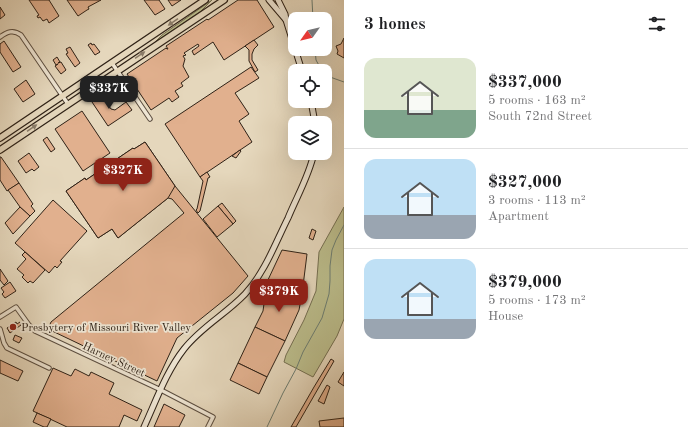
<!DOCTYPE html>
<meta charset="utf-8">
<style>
body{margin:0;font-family:"Old Standard TT",serif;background:#f2f2f2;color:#202124;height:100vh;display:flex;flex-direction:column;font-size:15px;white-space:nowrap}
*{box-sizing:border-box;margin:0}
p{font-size:13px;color:#757577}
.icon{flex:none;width:22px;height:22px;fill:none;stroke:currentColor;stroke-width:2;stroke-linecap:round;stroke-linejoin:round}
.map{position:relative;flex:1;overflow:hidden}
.details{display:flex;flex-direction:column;background:#fff;width:344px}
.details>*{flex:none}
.needle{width:26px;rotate:236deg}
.buttons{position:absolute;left:288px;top:12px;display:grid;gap:8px}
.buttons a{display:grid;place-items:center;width:44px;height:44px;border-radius:8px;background:#fff;box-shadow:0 4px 16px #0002;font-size:20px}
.price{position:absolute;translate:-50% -34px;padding:0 9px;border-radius:8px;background:#8f2418;color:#fff;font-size:13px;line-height:26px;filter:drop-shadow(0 1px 2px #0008)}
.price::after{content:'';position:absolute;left:50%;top:24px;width:12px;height:9px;margin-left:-6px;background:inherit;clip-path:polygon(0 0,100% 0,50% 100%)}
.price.on{background:#222;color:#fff}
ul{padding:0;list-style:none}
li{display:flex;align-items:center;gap:12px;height:100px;padding:0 20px}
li+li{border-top:1px solid #e0e0e0}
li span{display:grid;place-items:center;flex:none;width:112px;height:80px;border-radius:12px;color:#555}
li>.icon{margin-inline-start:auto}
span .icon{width:48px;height:48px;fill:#fffc;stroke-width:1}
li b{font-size:17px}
h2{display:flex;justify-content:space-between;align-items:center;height:48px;padding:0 20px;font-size:17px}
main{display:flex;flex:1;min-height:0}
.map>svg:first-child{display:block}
</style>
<main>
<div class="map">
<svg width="344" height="427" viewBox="0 0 344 427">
<rect width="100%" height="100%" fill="#e5d7bc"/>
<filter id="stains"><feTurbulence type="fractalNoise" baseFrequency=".005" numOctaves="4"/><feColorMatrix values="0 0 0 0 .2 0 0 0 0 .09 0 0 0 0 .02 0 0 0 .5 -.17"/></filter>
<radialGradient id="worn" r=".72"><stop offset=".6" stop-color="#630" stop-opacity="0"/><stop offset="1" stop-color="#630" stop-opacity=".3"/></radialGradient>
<g fill="#bbbd8c" stroke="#746f51">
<path d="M212 0 200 12 154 43 162 35Z"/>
<path d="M344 207V319L337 336 313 377 284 362 286 355 304 320 316 291 319 252Z"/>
</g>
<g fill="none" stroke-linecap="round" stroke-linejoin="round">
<g stroke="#6c7d72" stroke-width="1">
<path d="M312 0 313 19"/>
<path d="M315 49 316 60 322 71"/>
<path d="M325 74 330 77 344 82"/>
<path d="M267 427 283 393 296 369 303 352 322 318 329 294 330 281V266L332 250 336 240 344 225"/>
</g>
</g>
<g fill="#e1b08e" stroke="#2e2116">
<path d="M29 0H49L59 16 49 23 47 19 43 21 40 17 38 18 37 16 39 15Z"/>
<path d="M67 0H101L88 7 89 9 87 10 78 16Z"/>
<path d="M144 0H159L165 9 155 15Z"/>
<path d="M168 0H181L172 6Z"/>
<path d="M238 0H257L274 27 224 60 213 42 194 55 192 51 199 46 198 44 184 53 186 55 183 56 185 59 183 66 189 77 181 83 183 86 175 91 179 97 172 102 169 98 151 110 127 74 166 48 167 49H168L166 46 207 19 208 20Z"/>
<path d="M0 7 5 15 0 19Z"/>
<path d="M344 38V58L337 54 338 51 336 46 341 44Z"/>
<path d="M254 40 258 45 254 49 252 54V60L258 70 255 72 249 61V50L245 46Z"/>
<path d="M4 41 21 67 13 72 0 52V44Z"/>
<path d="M91 43 92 45 94 44 100 52 95 55 88 45Z"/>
<path d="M70 47 80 63 75 67 66 54 68 53 66 49Z"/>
<path d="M57 57 60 62 58 63 61 62 66 70 61 74 55 66 58 64 56 65 53 60Z"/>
<path d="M251 67 259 78 235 93 249 114 239 121 252 142 200 177 165 124Z"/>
<path d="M26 80 35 94 23 102 14 89Z"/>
<path d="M100 93 111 109 115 110 126 102 132 110 108 126 90 99Z"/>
<path d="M82 111 110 153 83 171 55 129Z"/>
<path d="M47 137 55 149 51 152 43 140Z"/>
<path d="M145 142 175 186 248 276 233 293 177 338 157 381 48 329 51 322 184 213 172 199 168 198 118 238 112 229 98 238 66 191 85 178 86 180 133 148 134 149Z"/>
<path d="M145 142 175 186 168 198 118 238 112 229 98 238 66 191 85 178 86 180 133 148 134 149Z"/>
<path d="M240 150 241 151 236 158 232 156Z"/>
<path d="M29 153 39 167 34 171 32 169 26 173 18 161Z"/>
<path d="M0 157H1L19 183 7 191 0 180Z"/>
<path d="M207 172 210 177 208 178 200 211 198 213 196 210 197 209 203 181 200 177Z"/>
<path d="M19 183 33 204 31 206 35 211 30 216 20 207 8 190Z"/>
<path d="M53 200 87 231 60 261 62 262 57 268 55 266 49 273 15 243Z"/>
<path d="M222 203 236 221 233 224 218 206Z"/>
<path d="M218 206 233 224 217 237 203 219Z"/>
<path d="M20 207 30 216 13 234 5 223Z"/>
<path d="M312 229 316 231 313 240 309 238Z"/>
<path d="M282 250 307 254 302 294 266 289 267 282Z"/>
<path d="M25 252 45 270 33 283 30 281 28 283 22 277 24 275 17 269 26 259 22 255Z"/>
<path d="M0 269 8 281 4 285 0 280Z"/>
<path d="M10 282 16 291 5 298 2 294 4 292 1 288Z"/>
<path d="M266 289 302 294 299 310 285 341 255 327 263 311Z"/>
<path d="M16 322 17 324 20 322 21 325 10 333 7 328Z"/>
<path d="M255 327 285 341 267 377 238 363Z"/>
<path d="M15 335 22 338 19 343 13 340Z"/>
<path d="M331 359 334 361 296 427H291L314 387Z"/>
<path d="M0 360 23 371 18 381 0 373Z"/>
<path d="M238 363 267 377 259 394 230 380Z"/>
<path d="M53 368 71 376 75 369 89 376 91 372 114 383 109 394 142 410 137 421 124 415 119 427H67L33 411Z"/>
<path d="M344 372V386L338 382Z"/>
<path d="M327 385 330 387 324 404 318 401Z"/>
<path d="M164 404 185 415 179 427H154Z"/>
<path d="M37 413 51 419 47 427H44L33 422Z"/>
<path d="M344 418V427H320L319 421Z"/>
</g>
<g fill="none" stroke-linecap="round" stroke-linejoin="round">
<defs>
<g id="street">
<path d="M0 37C7 32 13 29 21 35L68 104"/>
<path d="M112 63 150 119"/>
<path d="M0 317 16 307 29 325 35 331 161 390 213 417 208 427"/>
<path d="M0 329 4 343 7 348 49 368"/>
</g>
<g id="secondary">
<path d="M269 0 286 20"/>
<path d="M278 0 285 14 286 20 302 71"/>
<path d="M311 101 315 123"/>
<path d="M144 427C156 401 166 372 184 349 201 327 226 314 245 294 265 272 275 244 288 218 297 196 309 176 314 153"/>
</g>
<g id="primary">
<path d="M0 138 205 0"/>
<path d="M0 150 224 0"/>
</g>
</defs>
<use href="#street" stroke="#5c4e40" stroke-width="5.5"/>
<use href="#secondary" stroke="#2e2116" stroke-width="7"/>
<use href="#primary" stroke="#2e2116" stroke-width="8"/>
<use href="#street" stroke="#eee5d3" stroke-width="3.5"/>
<use href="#secondary" stroke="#eee5d3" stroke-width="5"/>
<use href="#primary" stroke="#e5d7bc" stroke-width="5.5"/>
</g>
<defs><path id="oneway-solid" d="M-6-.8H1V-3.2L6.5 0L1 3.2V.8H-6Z"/></defs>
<g fill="#8a7c69">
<use href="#oneway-solid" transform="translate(173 22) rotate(146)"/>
<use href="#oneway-solid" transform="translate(140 55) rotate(-34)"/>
<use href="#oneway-solid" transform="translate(32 128) rotate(-34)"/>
</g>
<circle fill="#8f2418" stroke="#eee5d3" stroke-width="1.5" cx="13" cy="327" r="4"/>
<g text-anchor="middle" stroke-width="3.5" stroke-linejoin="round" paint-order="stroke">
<g font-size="11" fill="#2e2116" stroke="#eee5d3" text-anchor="start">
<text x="21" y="331">Presbytery of Missouri River Valley</text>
</g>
<g font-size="11" fill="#2e2116" stroke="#eee5d3">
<text transform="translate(114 359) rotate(25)" y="4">Harney Street</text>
</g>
</g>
<rect width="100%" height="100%" filter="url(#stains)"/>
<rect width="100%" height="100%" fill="url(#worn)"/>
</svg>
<div class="buttons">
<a><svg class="needle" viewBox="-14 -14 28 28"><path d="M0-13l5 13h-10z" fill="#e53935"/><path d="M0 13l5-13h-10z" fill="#757577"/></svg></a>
<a><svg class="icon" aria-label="locate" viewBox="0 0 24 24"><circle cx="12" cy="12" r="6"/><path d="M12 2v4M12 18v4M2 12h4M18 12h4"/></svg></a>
<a><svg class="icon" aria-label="layers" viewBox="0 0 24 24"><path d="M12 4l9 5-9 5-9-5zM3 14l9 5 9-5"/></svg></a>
</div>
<b class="price on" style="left:109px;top:110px">$337K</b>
<b class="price" style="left:123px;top:192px">$327K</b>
<b class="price" style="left:279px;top:313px">$379K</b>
</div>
<section class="details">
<h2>3 homes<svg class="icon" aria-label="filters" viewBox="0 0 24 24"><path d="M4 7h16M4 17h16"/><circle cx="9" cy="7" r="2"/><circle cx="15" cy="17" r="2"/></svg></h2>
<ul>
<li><span style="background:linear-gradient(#dfe7d0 65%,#7fa58c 0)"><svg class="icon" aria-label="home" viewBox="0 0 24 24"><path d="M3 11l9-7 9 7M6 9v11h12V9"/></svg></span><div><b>$337,000</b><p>5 rooms · 163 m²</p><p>South 72nd Street</p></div></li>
<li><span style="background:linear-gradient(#bfe0f5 70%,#9aa5b1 0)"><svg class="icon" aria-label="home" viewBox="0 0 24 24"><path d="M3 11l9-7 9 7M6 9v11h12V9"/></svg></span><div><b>$327,000</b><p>3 rooms · 113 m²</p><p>Apartment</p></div></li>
<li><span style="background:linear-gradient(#bfe0f5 75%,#9aa5b1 0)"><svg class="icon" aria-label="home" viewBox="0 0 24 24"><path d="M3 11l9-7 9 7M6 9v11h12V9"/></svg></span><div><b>$379,000</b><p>5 rooms · 173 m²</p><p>House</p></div></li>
</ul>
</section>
</main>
